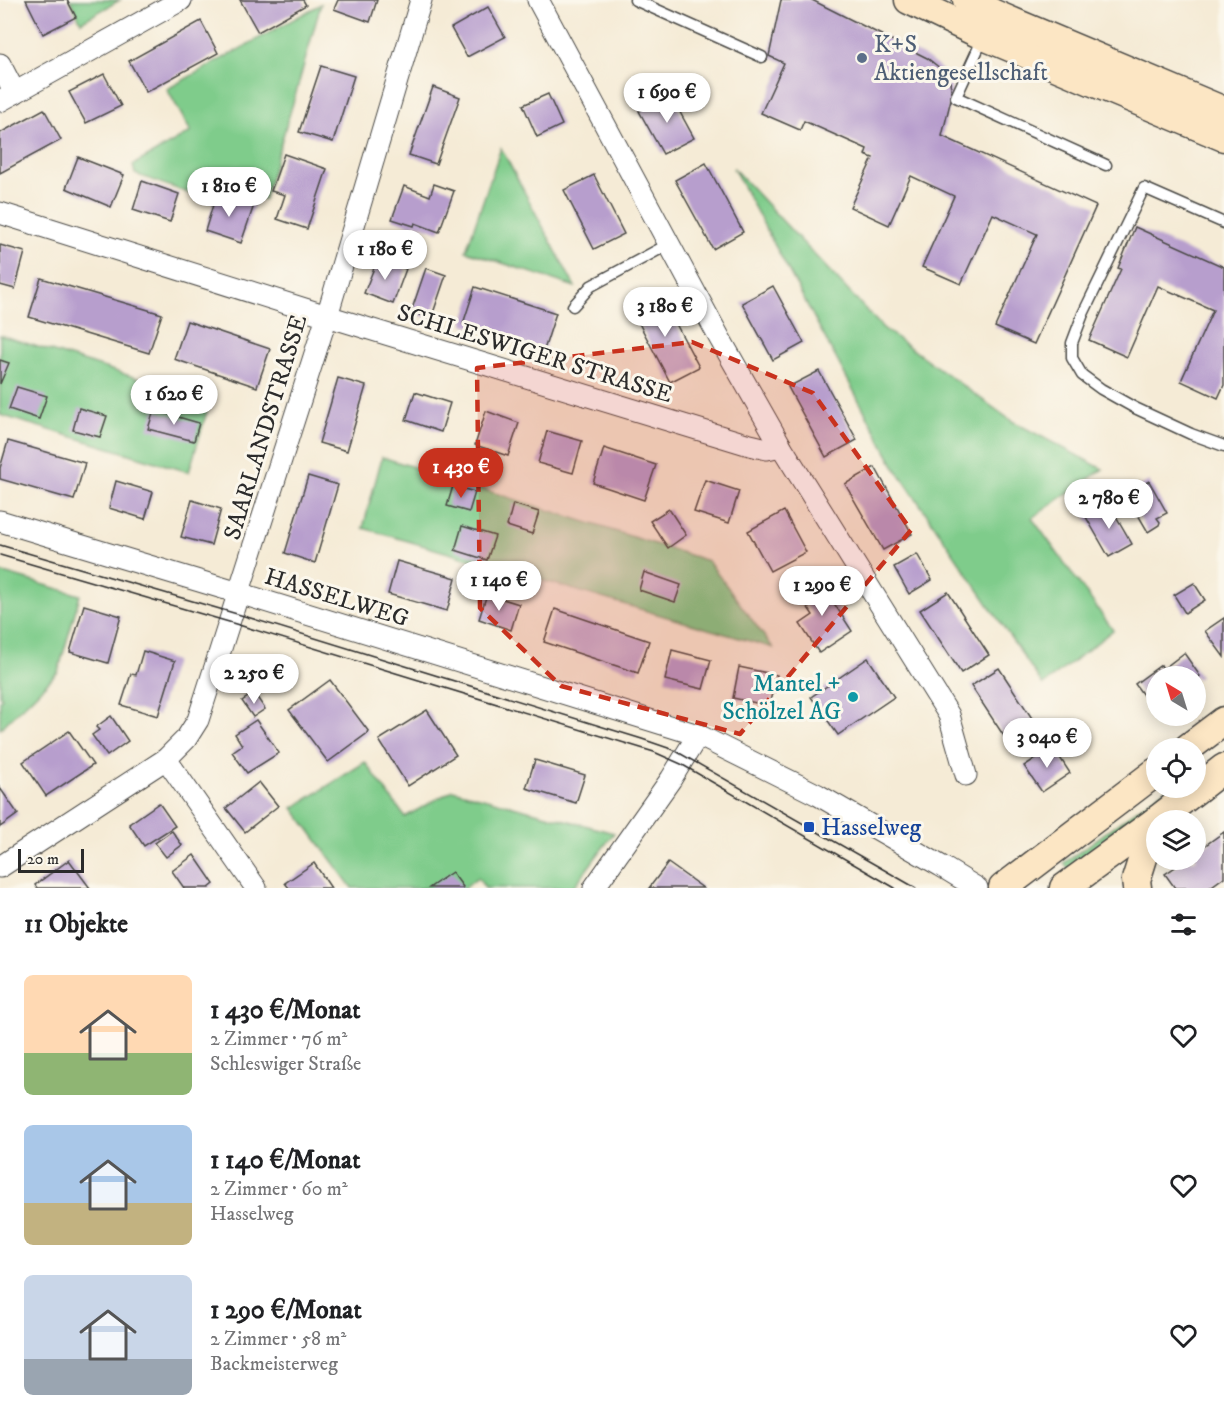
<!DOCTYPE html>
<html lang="de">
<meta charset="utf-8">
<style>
body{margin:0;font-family:"IM FELL DW Pica",serif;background:#f2f2f2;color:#202124;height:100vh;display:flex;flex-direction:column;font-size:22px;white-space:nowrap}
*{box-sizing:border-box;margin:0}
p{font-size:20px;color:#757577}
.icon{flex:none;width:33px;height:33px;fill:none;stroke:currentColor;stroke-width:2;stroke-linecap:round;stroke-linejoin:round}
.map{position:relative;height:888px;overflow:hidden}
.details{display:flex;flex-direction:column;background:#fff;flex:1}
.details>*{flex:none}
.needle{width:39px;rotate:322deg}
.fabs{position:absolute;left:1146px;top:666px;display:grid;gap:12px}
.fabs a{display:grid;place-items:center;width:60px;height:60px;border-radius:50%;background:#fff;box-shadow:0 3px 15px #0003;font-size:30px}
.scale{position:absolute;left:18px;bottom:15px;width:66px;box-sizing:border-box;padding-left:6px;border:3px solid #2b2b2b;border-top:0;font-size:16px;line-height:21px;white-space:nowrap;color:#2b2b2b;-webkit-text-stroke:4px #fbf7ec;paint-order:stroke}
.price{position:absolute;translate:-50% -51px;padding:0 14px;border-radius:21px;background:#fff;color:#222;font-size:20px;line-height:39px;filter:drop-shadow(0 2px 3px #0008)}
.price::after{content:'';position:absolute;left:50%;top:36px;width:18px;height:14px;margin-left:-9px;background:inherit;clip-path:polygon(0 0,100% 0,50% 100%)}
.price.on{background:#c8321e;color:#fff}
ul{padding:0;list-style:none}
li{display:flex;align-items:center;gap:18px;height:150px;padding:0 24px}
li span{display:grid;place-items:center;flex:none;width:168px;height:120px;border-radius:9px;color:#555}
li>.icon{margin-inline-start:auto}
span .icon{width:72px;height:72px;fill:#fffc;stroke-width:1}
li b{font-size:26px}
h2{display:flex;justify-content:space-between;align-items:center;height:72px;padding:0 24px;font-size:26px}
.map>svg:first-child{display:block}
</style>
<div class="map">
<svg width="1224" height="888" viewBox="0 0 1224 888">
<rect width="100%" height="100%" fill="#fbf7ec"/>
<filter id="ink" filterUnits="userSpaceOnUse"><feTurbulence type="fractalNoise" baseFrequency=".0167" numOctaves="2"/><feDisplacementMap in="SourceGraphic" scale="12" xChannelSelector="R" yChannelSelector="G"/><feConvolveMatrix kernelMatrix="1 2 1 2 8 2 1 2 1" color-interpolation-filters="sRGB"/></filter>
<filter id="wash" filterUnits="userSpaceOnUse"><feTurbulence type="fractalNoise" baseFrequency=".008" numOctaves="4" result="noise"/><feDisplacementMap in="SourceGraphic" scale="24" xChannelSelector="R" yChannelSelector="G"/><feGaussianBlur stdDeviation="1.35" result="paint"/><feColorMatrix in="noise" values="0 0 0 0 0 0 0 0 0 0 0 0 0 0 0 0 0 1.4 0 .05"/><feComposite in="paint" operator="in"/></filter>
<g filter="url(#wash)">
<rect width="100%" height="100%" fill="#f5ebd6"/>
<g fill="#7fcc8b" stroke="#557c5b" stroke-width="1.5">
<path d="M70 0H120L81 22Z"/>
<path d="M321 4 296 93 264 199 202 184 197 196 135 174 133 165 191 132 167 89Z"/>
<path d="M501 148 575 287 466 251Z"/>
<path d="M733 168 883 328 1012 421 1103 469 1032 518 1113 630 1043 685 896 469Z"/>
<path d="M0 335 210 401 189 472 0 415Z"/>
<path d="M382 457 708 561 773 648 363 528Z"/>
<path d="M0 572 80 595 58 672 0 729V700L2 698 0 696Z"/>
<path d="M365 762 405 817 453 790 614 833 573 888H485L478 878 464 888H352L293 808Z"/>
<path d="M1167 788H1180L1069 870 1064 863Z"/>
</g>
<g id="blocks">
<g fill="#b79ecd">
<path d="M26 0H67L76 17 43 34Z"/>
<path d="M240 0H303L306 5 258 32Z"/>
<path d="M338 0H377L370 22 334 9Z"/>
<path d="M781 0H812L927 58 941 69 950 82 952 95 942 136 1096 206 1034 344 995 327 1037 234 993 214 961 284 922 267 954 196 911 176 889 225 850 207 873 158 865 155 867 149 804 121 800 130 761 113 784 63 769 56Z"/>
<path d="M488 7 505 37 467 57 451 28Z"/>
<path d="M201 21 218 53 146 92 129 61Z"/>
<path d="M321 66 354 76 333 142 299 132Z"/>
<path d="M104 74 121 106 86 123 69 92Z"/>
<path d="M433 87 460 97 436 164 409 155Z"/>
<path d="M548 94 562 125 537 137 523 105Z"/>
<path d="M670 94 694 138 663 154 639 111Z"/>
<path d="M44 109 61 140 0 173V133Z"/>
<path d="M284 154 327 169 307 229 277 219 285 195 271 191Z"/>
<path d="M78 157 124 175 111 207 66 188Z"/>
<path d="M706 163 743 232 713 249 675 180Z"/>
<path d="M594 175 624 234 594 249 564 190Z"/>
<path d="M142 181 179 194 170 222 133 210Z"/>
<path d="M434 184 454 191 439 232 415 223 414 226 392 219 404 186 430 196Z"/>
<path d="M217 192 254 205 241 243 205 231Z"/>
<path d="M1135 227 1224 267V385L1218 398 1181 381 1213 310 1158 286 1127 357 1089 340 1121 269 1118 268Z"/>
<path d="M0 245 25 252 15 289 0 285Z"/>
<path d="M378 258 406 269 393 304 364 293Z"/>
<path d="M426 268 446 275 431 319 411 312Z"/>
<path d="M41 278 162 314 149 353 29 317Z"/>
<path d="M773 286 804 343 773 360 742 303Z"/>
<path d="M475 287 556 313 544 350 463 324Z"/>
<path d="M660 294 699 367 670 382 632 310Z"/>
<path d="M187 321 270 349 257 387 174 359Z"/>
<path d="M0 360 9 363 0 384Z"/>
<path d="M819 371 857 440 826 457 788 387Z"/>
<path d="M338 378 366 386 347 451 319 443Z"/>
<path d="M17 387 47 396 39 419 9 409Z"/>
<path d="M415 392 450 403 441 432 406 420Z"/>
<path d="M79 408 107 416 100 437 73 430Z"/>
<path d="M154 410 199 423 194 441 148 429Z"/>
<path d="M486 411 519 423 508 456 475 445Z"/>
<path d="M547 431 582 441 573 473 538 463Z"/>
<path d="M8 441 85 463 74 500 0 479V468Z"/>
<path d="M604 448 656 465 644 500 593 483Z"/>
<path d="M875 467 912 534 883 550 845 484Z"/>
<path d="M308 476 338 485 315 563 285 553Z"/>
<path d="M705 480 739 491 729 523 694 512Z"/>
<path d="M116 481 153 492 145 519 109 508Z"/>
<path d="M1149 481 1167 513 1157 518 1160 522 1159 525 1148 532 1126 494Z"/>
<path d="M453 486 475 492 469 512 447 506Z"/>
<path d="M192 500 221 509 211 545 181 537Z"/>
<path d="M513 504 539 512 532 534 507 526Z"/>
<path d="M1109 504 1132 544 1109 557 1086 517Z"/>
<path d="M669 509 686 535 668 548 650 521Z"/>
<path d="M784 511 806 552 770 571 748 531Z"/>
<path d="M462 526 495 536 487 560 455 550Z"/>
<path d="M917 554 932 580 909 594 894 567Z"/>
<path d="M397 561 456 578 447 611 388 594Z"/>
<path d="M644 572 681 585 675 602 639 590Z"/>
<path d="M817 577 852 631 819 653 800 624 813 615 796 590Z"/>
<path d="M1194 583 1205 600 1185 613 1174 595Z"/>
<path d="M948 592 989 655 961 673 920 610Z"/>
<path d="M487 594 519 604 511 630 479 619Z"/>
<path d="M84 605 121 616 108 663 70 652Z"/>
<path d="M555 609 649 641 638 673 544 642Z"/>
<path d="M1224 618V657L1205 631Z"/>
<path d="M672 650 711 660 703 689 665 680Z"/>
<path d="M143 651 175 661 158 716 121 705 131 674 136 675Z"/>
<path d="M1184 653 1200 676 1196 679V676H1156V707L1153 709 1135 684 1161 665 1163 669Z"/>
<path d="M868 658 894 697 838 735 811 697Z"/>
<path d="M739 667 777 675 770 706 733 698Z"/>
<path d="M999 668 1041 732 1013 750 971 686Z"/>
<path d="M330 680 369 732 328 762 289 710Z"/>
<path d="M254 693 265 709 253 717 242 701Z"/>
<path d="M427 710 456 755 408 786 379 740Z"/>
<path d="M111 716 128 741 107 756 92 735 99 730 96 727Z"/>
<path d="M256 720 279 753 247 773 232 752 242 745 235 734Z"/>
<path d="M69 731 93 765 46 796 23 762Z"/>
<path d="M1053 747 1070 773 1042 792 1024 766Z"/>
<path d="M535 760 585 775 576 803 526 788Z"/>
<path d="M259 782 278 806 245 832 226 808Z"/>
<path d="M0 788 18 814 0 827Z"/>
<path d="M159 803 175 826 144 846 129 824Z"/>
<path d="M172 831 182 845 166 857 155 843Z"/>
<path d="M1224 832V877L1209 888H1175L1165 874 1186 860H1196V852Z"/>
<path d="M194 855 214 884 209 888H184L172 871Z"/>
<path d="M69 860 90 888H37L35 885Z"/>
<path d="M314 863 331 888H289L285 883Z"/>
<path d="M668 863 703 888H649Z"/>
<path d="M452 872 463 887 462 888H429Z"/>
</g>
</g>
</g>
<g filter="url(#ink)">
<use href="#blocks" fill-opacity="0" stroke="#494845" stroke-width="1.5"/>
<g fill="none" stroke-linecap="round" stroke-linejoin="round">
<defs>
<g id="lane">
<path d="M635 0 762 57"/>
<path d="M984 36 956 97 1106 165"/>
<path d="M1224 223 1144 188 1083 314 1072 343V358L1082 375 1101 389 1135 408 1191 434 1224 446"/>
<path d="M573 306 591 286 669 244"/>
</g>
<g id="street">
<path d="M538 0 719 337 781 446 949 715 966 775"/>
<path d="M0 64 15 93"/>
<path d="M0 101 181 0"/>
<path d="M0 213 327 316 746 444 767 449 781 446"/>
<path d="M0 521 239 593 698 735 818 795 941 866 977 888"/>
<path d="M166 759 256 888"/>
<path d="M0 867 166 759 186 739 198 720 327 316 421 0"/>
<path d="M594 888 671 779 698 735"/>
</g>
<g id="secondary">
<path d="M909 0 984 36 1224 137"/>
<path d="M967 0 994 14 1224 111"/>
<path d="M1188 748 1224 721"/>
<path d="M1157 820 1224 768"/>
<path d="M1003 888 1156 772"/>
<path d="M1064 888 1156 821"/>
<path d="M1137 888 1136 880 1154 823"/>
</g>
</defs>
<use href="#lane" stroke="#494845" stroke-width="13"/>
<use href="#street" stroke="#494845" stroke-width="23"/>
<use href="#secondary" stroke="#494845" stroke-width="31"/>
<use href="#lane" stroke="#fff" stroke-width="10"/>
<use href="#street" stroke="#fff" stroke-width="21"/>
<use href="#secondary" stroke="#fce6c4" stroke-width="28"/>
<g stroke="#2b2b2b" stroke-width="1.5">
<path d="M0 545 244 616 642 739 674 750 916 888"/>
<path d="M0 555 229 622 654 752 681 764 895 888"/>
</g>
</g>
</g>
<path fill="#c8321e" fill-opacity="0.2" stroke="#c8321e" stroke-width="4.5" stroke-dasharray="12 8" stroke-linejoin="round" d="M692 342 813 393 911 530 740 734 561 686 480 608 477 368Z"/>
<circle fill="#5c6f8a" stroke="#fbf7ec" stroke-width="2" cx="862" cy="58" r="6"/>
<circle fill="#0f9aa8" stroke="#fbf7ec" stroke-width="2" cx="853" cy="697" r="6"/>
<rect fill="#1a4fb4" stroke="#fbf7ec" stroke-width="2" x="803" y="821" width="12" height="12" rx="3"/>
<g text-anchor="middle" stroke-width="6" stroke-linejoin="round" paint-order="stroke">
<g font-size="24" fill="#4e5e75" stroke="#fbf7ec" text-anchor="start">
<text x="874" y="52">K+S<tspan x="874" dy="28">Aktiengesellschaft</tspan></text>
</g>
<g font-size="24" fill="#2b2b2b" stroke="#fbf7ec">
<text transform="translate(535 353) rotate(17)" y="8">SCHLESWIGER STRASSE</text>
<text transform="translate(265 427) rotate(-73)" y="8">SAARLANDSTRASSE</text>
<text transform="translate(337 597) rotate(17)" y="8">HASSELWEG</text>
</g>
<g font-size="24" fill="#0d838f" stroke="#fbf7ec" text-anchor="end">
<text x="841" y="691">Mantel +<tspan x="841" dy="28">Schölzel AG</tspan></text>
</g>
<g font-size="24" fill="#164399" stroke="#fbf7ec" text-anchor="start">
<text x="821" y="835">Hasselweg</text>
</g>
</g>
</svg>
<div class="fabs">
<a><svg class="needle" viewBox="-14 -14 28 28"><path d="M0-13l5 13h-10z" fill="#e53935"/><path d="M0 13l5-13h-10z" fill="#757577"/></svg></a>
<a><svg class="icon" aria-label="locate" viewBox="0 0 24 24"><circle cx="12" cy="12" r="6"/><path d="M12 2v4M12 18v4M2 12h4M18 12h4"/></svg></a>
<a><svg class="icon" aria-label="layers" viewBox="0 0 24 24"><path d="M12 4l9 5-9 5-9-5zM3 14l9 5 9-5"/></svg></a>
</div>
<div class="scale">20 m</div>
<b class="price" style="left:667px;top:124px">1 690 €</b>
<b class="price" style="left:229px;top:218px">1 810 €</b>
<b class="price" style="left:385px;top:281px">1 180 €</b>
<b class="price" style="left:665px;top:338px">3 180 €</b>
<b class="price" style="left:174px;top:426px">1 620 €</b>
<b class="price on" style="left:461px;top:499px">1 430 €</b>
<b class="price" style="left:1109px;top:530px">2 780 €</b>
<b class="price" style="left:499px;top:612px">1 140 €</b>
<b class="price" style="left:822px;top:617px">1 290 €</b>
<b class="price" style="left:254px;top:705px">2 250 €</b>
<b class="price" style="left:1047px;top:769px">3 040 €</b>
</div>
<section class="details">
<h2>11 Objekte<svg class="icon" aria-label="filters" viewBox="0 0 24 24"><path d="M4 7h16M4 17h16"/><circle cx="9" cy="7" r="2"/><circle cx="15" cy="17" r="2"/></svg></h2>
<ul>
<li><span style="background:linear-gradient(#ffd9b3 65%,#8fb573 0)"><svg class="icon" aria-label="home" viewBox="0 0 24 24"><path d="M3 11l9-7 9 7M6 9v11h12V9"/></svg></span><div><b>1 430 €/Monat</b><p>2 Zimmer · 76 m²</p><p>Schleswiger Straße</p></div><svg class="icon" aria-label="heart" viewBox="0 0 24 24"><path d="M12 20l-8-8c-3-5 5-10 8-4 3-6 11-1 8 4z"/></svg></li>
<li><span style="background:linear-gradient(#a9c7e8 65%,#c2b280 0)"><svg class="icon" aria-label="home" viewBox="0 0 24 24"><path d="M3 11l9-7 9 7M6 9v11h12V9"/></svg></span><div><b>1 140 €/Monat</b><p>2 Zimmer · 60 m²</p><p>Hasselweg</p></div><svg class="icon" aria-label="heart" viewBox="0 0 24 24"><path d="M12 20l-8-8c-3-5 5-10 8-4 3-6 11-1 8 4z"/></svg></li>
<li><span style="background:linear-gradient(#c9d6e8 70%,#9aa5b1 0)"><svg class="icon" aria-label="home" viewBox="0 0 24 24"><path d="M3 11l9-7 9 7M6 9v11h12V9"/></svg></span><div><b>1 290 €/Monat</b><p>2 Zimmer · 58 m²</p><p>Backmeisterweg</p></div><svg class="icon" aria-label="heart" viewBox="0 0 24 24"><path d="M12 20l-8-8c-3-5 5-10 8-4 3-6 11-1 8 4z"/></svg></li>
</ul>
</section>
